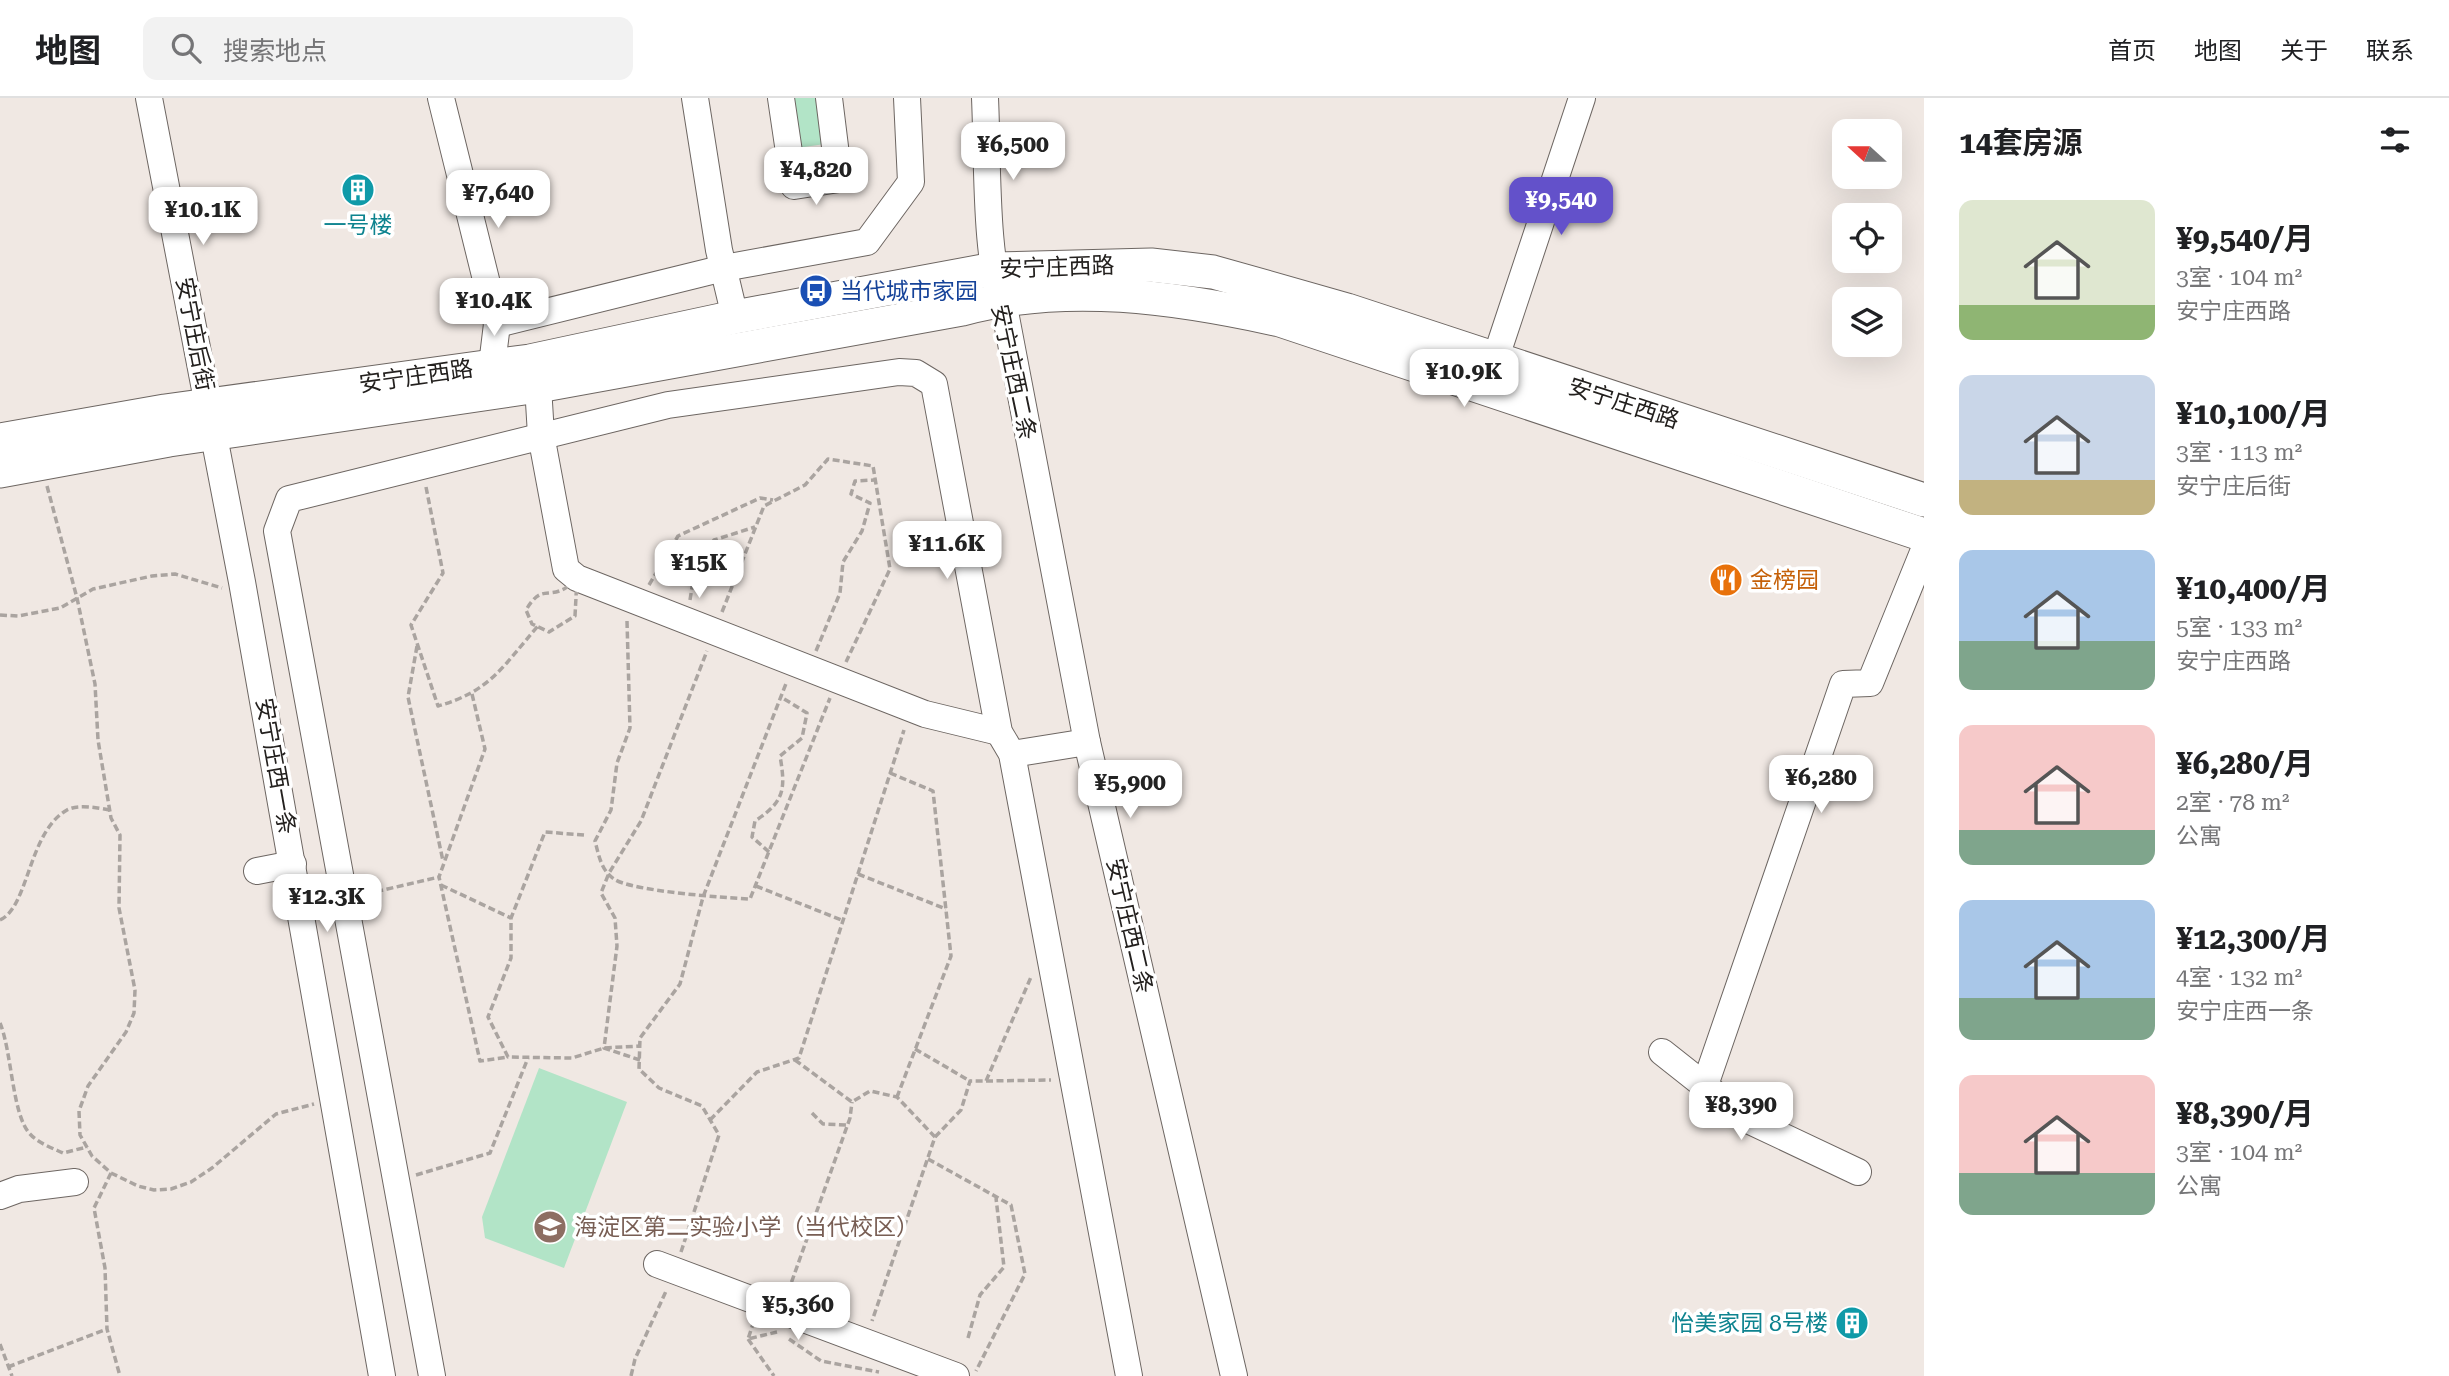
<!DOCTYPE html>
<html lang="zh">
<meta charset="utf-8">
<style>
body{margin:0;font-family:"Roboto Serif","Noto Sans SC",serif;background:#f2f2f2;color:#202124;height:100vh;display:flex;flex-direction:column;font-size:26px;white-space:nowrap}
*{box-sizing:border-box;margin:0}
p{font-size:23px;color:#757577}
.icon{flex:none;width:38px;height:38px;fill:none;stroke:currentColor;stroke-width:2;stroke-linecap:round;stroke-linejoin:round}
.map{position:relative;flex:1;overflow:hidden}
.drawer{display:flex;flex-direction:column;background:#fff;width:525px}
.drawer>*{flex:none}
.needle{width:46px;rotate:291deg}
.controls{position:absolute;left:1832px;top:21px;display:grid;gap:14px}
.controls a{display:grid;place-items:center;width:70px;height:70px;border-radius:14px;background:#fff;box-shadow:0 7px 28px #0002;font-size:35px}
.price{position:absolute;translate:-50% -60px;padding:0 16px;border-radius:14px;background:#fff;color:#222;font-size:23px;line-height:46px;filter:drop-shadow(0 2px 4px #0008)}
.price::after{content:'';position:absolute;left:50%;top:42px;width:21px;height:16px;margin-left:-10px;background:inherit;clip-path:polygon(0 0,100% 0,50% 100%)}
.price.current{background:#6351ca;color:#fff}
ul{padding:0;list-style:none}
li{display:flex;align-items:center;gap:21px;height:175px;padding:0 35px}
li span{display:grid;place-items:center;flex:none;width:196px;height:140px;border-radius:14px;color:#555}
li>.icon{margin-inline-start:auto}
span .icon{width:84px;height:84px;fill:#fffc;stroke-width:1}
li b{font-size:30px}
h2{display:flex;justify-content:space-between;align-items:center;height:84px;padding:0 35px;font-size:30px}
header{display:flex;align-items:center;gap:42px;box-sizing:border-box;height:98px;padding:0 35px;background:#fff;border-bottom:2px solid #e0e0e0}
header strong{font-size:33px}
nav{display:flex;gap:38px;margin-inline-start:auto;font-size:24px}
.search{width:490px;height:63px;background:#f2f2f2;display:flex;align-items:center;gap:18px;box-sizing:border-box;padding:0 24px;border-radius:14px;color:#757577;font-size:26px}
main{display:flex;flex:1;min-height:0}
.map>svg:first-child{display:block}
</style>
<header>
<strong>地图</strong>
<div class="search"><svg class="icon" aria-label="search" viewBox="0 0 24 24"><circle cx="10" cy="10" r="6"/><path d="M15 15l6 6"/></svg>搜索地点</div>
<nav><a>首页</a><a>地图</a><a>关于</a><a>联系</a></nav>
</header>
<main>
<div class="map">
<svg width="1924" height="1278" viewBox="0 0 1924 1278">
<rect width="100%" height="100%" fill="#f0e8e3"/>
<g fill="#b2e4c7">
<path d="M787 0H826L832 45 797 50Z"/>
<path d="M539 970 627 1004 564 1170 485 1140 482 1119Z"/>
</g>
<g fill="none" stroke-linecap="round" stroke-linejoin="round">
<defs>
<g id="minor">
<path d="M149 0 242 484 382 1278"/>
<path d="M441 0 497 226 492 267"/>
<path d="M695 0 719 152 735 219"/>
<path d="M781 0 794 88 839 81 829 0"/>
<path d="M985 0C988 63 984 162 1006 219L1087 644 1234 1278"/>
<path d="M497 226 724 170 867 144 911 84 907 0"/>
<path d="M1495 262 1582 0"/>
<path d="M533 271 538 288 541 337 566 471 577 480 925 616 999 634"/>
<path d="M1012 656 1087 644"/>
<path d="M257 773 293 766"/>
<path d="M1662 954 1748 1022 1858 1074"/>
<path d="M1704 990 1843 586 1870 585 1924 452"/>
<path d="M0 1098 19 1091 75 1084"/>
<path d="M657 1166 956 1278"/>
<path d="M432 1278 277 433 289 401 668 307 899 274 916 275 934 286 999 634 1012 656 1129 1278"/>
</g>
<g id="major">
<path d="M0 342 165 313 530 263 735 219 994 171 1151 167 1213 174 1347 212 1924 402"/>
<path d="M0 373 169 342 538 288 962 211C1067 183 1175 199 1280 222L1924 437"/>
</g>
</defs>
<use href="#minor" stroke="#6d6662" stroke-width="28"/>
<use href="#major" stroke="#6d6662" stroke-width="35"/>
<g stroke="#aaa4a0" stroke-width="3.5" stroke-dasharray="7 3.5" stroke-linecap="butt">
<path d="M47 388 77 500 95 586 98 642 111 720 120 737 119 810 135 892 134 915 126 934 88 988 79 1013 80 1037 92 1058 111 1075 138 1088 154 1092 171 1091 191 1084 212 1070 276 1016 314 1006"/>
<path d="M426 389 443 475 411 527 438 608C491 593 503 568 538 528"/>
<path d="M577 480 575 518 549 534 532 526 526 512C541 487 546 500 564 491 568 489 573 483 577 480Z"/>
<path d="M649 487 678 438 760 400 773 402"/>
<path d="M690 502 695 471 714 442 755 429"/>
<path d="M722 514 764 408 805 387 828 361 873 368 890 471 846 564"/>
<path d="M0 517 18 518 60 510 93 491 152 478 175 476 222 490"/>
<path d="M627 523 630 630 617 665 611 712 595 743C599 758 601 772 614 781 631 793 726 800 750 801L830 600"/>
<path d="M417 548 408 599 443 763"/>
<path d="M816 553 840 495 843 464 862 433 870 405 851 396 855 383 874 382"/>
<path d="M472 596 485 651 439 779 480 963 508 959"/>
<path d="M890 675 933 693 951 858 897 999"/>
<path d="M584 737 545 734 511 820V860L488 919 508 959 572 960 604 950 640 948"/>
<path d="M769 754 752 739 755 723C784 704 786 692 780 658L802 640 807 615 781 599"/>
<path d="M858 776 946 811"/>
<path d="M441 787 511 820"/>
<path d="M756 788 844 823"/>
<path d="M366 796 439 779"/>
<path d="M0 822C29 809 28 734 67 712 78 706 98 710 110 712"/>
<path d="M0 925C12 954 12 1017 30 1036 38 1045 52 1050 63 1055L87 1049"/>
<path d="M915 951 970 983"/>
<path d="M640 962 604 950 617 848 615 820 601 795 609 775 641 723 707 553"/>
<path d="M795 962 852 1004 870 993 897 999 935 1039 872 1223"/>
<path d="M986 983 1051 982"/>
<path d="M812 1015 823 1026 847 1027"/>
<path d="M710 1022 757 974 799 960 904 632"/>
<path d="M935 1039 961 1012 970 983H986L1031 879"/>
<path d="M928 1061 1011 1107 1025 1176 976 1273"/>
<path d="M111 1075 94 1110 105 1170 107 1231 120 1278"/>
<path d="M416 1077 490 1055 528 960"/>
<path d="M681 1154 719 1037 702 1008 659 990 639 971 640 940 680 886 703 799 787 583"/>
<path d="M788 1194 850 1020 852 1004"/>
<path d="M754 1223 748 1241 777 1234"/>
<path d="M968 1240 980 1197 1004 1169 996 1100"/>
<path d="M748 1241 774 1278"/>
<path d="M789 1241 821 1263 879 1274"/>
<path d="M0 1246 12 1278"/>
<path d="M8 1269 107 1231"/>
<path d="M631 1278 635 1261 667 1191"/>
</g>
<use href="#minor" stroke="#fff" stroke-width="26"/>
<use href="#major" stroke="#fff" stroke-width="33"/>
</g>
<defs>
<symbol id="building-disc" viewBox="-11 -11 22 22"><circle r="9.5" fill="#0f9aa8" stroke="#fff"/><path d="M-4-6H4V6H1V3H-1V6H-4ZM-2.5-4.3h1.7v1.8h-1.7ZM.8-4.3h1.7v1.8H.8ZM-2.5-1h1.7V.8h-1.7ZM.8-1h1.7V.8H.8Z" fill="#fff"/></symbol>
<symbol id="bus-disc" viewBox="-11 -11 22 22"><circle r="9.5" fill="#1a4fb4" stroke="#fff"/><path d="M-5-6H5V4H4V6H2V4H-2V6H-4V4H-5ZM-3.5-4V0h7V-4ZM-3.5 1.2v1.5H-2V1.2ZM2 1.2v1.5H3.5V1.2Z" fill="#fff"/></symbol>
<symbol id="restaurant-disc" viewBox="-11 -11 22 22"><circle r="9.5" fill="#e8710a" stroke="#fff"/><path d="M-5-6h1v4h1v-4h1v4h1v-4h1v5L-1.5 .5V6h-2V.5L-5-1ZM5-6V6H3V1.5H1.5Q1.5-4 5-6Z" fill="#fff"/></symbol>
<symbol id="school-disc" viewBox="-11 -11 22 22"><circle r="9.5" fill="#8d6e63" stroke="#fff"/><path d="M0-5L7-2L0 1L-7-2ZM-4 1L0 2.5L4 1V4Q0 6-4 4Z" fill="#fff"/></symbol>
</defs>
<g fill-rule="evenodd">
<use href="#building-disc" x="339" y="73" width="38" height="38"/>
<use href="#bus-disc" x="797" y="174" width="38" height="38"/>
<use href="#restaurant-disc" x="1707" y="463" width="38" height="38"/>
<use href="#school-disc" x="531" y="1110" width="38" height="38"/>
<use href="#building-disc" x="1833" y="1206" width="38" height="38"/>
</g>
<g text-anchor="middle" stroke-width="7" stroke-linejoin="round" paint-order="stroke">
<g font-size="23" fill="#0d838f" stroke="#fff">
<text x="358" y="135">一号楼</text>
<text x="1828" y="1233" text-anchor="end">怡美家园 8号楼</text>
</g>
<g font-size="23" fill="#23201e" stroke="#fff">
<text transform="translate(1057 169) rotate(-2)" y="8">安宁庄西路</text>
<text transform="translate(195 236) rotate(79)" y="8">安宁庄后街</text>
<text transform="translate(1014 274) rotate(78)" y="8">安宁庄西二条</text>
<text transform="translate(416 278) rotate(-8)" y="8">安宁庄西路</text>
<text transform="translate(1624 305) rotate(18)" y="8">安宁庄西路</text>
<text transform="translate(276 668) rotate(80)" y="8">安宁庄西一条</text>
<text transform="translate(1130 828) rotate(77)" y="8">安宁庄西二条</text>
</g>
<g font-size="23" fill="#164399" stroke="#fff" text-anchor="start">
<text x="840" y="201">当代城市家园</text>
</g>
<g font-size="23" fill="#c56008" stroke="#fff" text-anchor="start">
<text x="1750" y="490">金榜园</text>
</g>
<g font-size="23" fill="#785e54" stroke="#fff" text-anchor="start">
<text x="574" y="1137">海淀区第二实验小学（当代校区）</text>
</g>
</g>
</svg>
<div class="controls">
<a><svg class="needle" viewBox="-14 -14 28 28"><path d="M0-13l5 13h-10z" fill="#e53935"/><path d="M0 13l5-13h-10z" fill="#757577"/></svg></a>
<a><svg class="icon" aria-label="locate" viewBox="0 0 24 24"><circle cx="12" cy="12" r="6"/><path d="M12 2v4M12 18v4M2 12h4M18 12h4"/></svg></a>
<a><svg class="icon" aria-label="layers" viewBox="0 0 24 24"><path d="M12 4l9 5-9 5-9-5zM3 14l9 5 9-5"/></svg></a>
</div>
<b class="price" style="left:1013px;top:84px">¥6,500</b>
<b class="price" style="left:816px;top:109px">¥4,820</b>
<b class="price" style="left:498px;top:132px">¥7,640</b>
<b class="price current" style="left:1561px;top:139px">¥9,540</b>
<b class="price" style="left:203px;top:149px">¥10.1K</b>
<b class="price" style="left:494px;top:240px">¥10.4K</b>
<b class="price" style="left:1464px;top:311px">¥10.9K</b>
<b class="price" style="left:947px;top:483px">¥11.6K</b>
<b class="price" style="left:699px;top:502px">¥15K</b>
<b class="price" style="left:1821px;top:717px">¥6,280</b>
<b class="price" style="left:1130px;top:722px">¥5,900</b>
<b class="price" style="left:327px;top:836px">¥12.3K</b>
<b class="price" style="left:1741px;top:1044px">¥8,390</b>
<b class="price" style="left:798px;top:1244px">¥5,360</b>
</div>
<section class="drawer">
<h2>14套房源<svg class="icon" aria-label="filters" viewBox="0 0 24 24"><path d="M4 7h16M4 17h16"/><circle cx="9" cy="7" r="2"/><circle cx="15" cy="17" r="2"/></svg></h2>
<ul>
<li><span style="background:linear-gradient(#dfe7d0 75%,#8fb573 0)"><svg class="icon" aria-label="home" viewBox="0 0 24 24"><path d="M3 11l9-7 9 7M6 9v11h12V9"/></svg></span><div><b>¥9,540/月</b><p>3室 · 104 m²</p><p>安宁庄西路</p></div></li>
<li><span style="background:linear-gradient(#c9d6e8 75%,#c2b280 0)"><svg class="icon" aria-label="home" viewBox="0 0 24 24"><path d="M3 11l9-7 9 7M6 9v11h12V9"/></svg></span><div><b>¥10,100/月</b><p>3室 · 113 m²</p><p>安宁庄后街</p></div></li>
<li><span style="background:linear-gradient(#a9c7e8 65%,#7fa58c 0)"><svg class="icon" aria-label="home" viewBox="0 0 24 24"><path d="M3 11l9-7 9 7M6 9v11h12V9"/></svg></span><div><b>¥10,400/月</b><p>5室 · 133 m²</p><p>安宁庄西路</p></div></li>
<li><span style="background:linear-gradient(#f6c9c9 75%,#7fa58c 0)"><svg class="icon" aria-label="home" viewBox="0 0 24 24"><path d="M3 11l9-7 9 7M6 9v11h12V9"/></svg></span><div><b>¥6,280/月</b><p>2室 · 78 m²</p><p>公寓</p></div></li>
<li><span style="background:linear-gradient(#a9c7e8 70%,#7fa58c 0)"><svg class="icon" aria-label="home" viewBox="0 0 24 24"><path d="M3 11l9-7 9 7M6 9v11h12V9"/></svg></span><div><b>¥12,300/月</b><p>4室 · 132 m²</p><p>安宁庄西一条</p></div></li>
<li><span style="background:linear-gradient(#f6c9c9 70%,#7fa58c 0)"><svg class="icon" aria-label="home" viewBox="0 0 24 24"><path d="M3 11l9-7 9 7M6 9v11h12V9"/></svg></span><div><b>¥8,390/月</b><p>3室 · 104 m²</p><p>公寓</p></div></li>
</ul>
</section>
</main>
